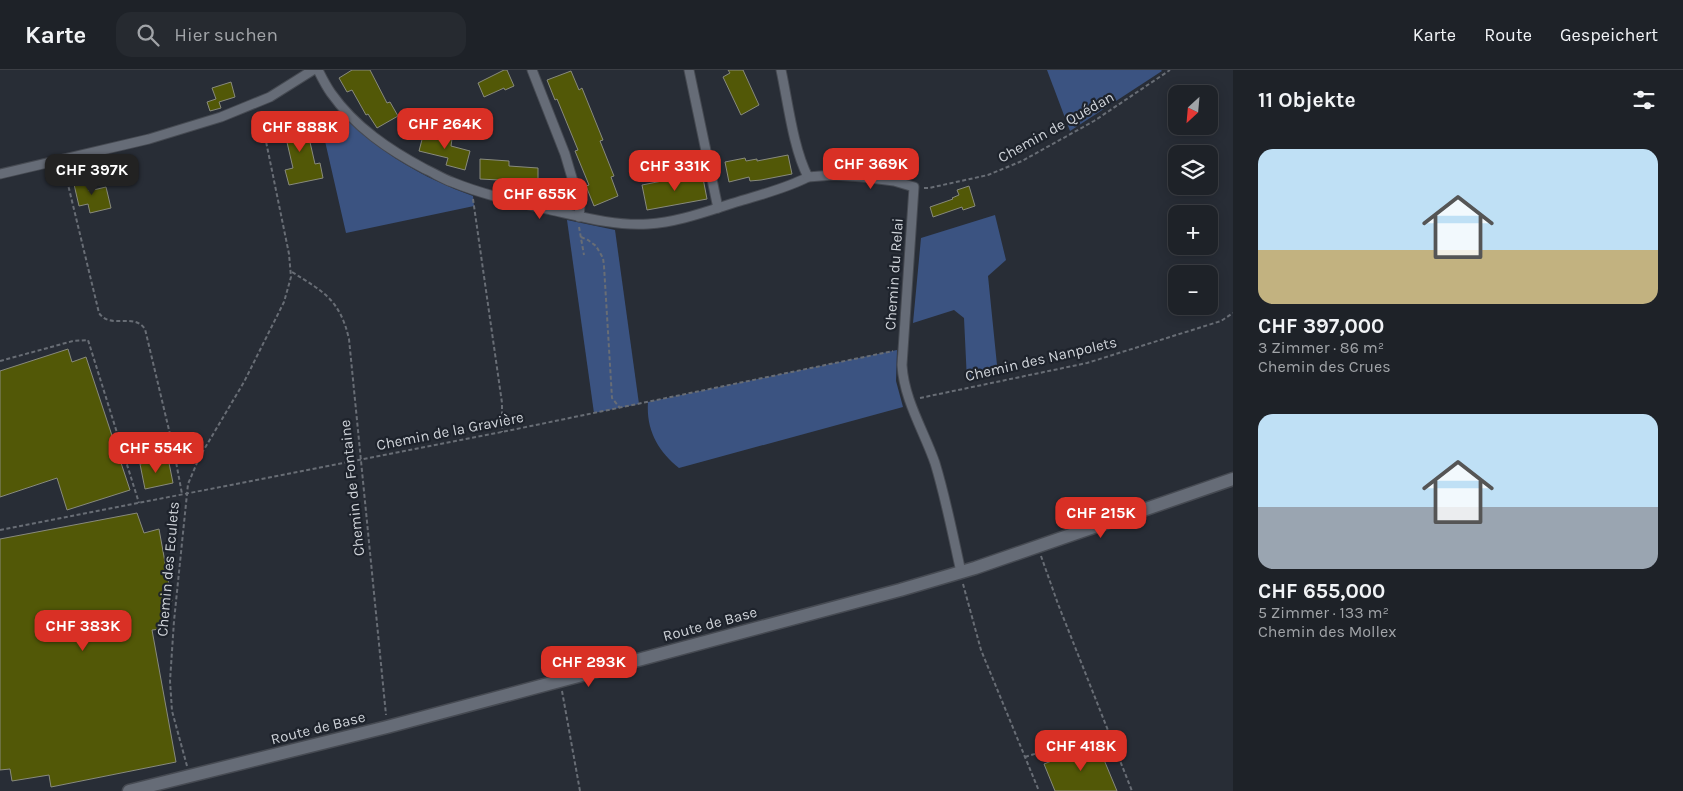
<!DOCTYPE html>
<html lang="de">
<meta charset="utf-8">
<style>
body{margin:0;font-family:Karla,sans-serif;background:#262a30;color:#f1f3f6;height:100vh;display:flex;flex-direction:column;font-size:19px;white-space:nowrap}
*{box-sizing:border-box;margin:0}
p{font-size:16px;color:#a1a4a8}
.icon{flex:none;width:28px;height:28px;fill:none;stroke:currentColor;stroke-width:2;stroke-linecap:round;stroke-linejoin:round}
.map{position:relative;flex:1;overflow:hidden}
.side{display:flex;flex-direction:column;background:#1e2228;width:450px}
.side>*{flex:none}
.needle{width:32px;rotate:206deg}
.fabs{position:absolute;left:1168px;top:15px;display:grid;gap:10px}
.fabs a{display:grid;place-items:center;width:50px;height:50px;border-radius:10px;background:#1e2228;box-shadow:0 2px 12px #0003,0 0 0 1px #3c3f45;font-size:25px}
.price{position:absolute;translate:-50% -42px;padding:0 11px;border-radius:10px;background:#d93025;color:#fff;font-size:16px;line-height:32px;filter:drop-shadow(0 1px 2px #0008)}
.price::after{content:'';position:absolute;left:50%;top:30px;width:15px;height:11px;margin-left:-8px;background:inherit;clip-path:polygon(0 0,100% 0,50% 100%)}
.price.active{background:#222;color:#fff}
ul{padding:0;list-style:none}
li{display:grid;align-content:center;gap:10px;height:265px;padding:0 25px}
li span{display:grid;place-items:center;height:155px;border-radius:15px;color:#555}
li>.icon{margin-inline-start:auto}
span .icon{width:90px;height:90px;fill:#fffc;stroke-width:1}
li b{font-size:21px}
h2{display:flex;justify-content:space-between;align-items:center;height:60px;padding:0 25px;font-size:21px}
header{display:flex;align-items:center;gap:30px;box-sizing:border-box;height:70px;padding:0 25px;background:#1e2228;border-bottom:1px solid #3c3f45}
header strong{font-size:24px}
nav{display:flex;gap:28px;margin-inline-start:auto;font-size:18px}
.search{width:350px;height:45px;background:#262a30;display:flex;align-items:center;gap:12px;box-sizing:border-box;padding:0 18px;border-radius:15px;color:#a1a4a8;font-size:19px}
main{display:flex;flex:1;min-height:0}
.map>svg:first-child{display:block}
</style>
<header>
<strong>Karte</strong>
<div class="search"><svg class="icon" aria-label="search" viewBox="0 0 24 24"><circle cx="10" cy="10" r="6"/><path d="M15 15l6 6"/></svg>Hier suchen</div>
<nav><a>Karte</a><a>Route</a><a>Gespeichert</a></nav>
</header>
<main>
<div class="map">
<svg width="1233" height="721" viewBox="0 0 1233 721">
<rect width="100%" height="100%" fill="#282d36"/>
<g fill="#3b5381">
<path d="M1047 0H1161L1162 1 1070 61Z"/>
<path d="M342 45C380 83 423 108 473 126L474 136 346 163 322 58 335 53 332 48Z"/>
<path d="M995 145 1006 190 988 206 998 305 967 311 964 248 954 240 913 253 921 168Z"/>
<path d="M567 150 615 160 639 334 594 343Z"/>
<path d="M897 280 896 311 903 337 679 398C658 381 646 360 648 332Z"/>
</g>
<g fill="#525807" stroke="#888a7d">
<path d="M352 0H370L387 33 390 32 398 46 377 58 368 44 366 45 352 20 347 22 339 8Z"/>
<path d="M504 0H507L514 16 505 20 504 18 484 27 478 13Z"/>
<path d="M728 0H743L759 35 741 45 723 7 730 3Z"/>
<path d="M571 1 579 20 582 18 603 70 600 71 614 106 611 107 618 126 594 136 586 116 589 115 575 81 578 80 557 29 555 30 547 10Z"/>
<path d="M231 12 235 27 219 32 221 38 210 41 207 32 216 29 212 18Z"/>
<path d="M304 46 315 94 320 93 323 108 289 115 285 100 293 98 282 51Z"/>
<path d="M424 62 452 69 451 76 470 81 465 100 446 95 448 88 419 81Z"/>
<path d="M788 85 792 104 761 110 750 111 749 107 729 112 725 92 745 88 746 91 757 89V91Z"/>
<path d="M480 89 509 91V96L538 98V118L509 117V115H499V110L480 109Z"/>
<path d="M702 103 707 129 647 140 642 115Z"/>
<path d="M85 107 89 121 106 117 111 138 90 143 88 134 79 136 73 110Z"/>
<path d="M969 116 975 136 963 140 962 137 933 147 930 137 953 129 952 128 959 125 957 120Z"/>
<path d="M68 279 72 292 86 287 130 420 67 440 57 408 0 427V301Z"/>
<path d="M168 388 173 413 145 419 140 394Z"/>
<path d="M137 443 144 463 159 459 172 531 164 532 169 558 152 560 176 692 51 717 49 705 12 711 10 699 0 700V469Z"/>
<path d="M1097 673 1117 721H1055L1044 694Z"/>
</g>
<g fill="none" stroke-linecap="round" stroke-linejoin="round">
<defs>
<g id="street">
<path d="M318 0C322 8 326 16 331 23 355 57 389 80 425 99 434 103 443 109 452 112 484 125 517 132 551 140 582 147 615 156 648 154 680 152 710 140 740 131 763 124 787 118 808 107"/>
<path d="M532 0 565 84 580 135 579 147"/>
<path d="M689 0 718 138"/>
<path d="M781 0C788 32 793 78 808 107L833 105 863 107 894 111 914 117 902 295C904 330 924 361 935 393 946 429 953 466 961 502"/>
<path d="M0 104 149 69 221 47 270 27 313 0"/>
</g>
<path id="secondary" d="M129 721 387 657 900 520 975 498 1233 409"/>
</defs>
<use href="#street" stroke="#464a52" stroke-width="11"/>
<use href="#secondary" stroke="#464a52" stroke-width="15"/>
<g stroke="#686d75" stroke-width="2" stroke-dasharray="4 2.5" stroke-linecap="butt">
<path d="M64 98 99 243C111 260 133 242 145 259L174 381 182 424"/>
<path d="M924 118H929L988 105 1022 91 1094 51 1170 0"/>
<path d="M473 129 502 333V362"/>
<path d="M579 157 584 185"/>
<path d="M581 167 588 170 596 176 603 188 604 196 612 328 620 338"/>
<path d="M292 202C324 222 340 230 349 269L386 645"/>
<path d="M0 291 73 271 88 270 139 433"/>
<path d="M920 328 1087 293 1221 251 1233 243"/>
<path d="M0 460 502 362 893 281"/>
<path d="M1041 486 1058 534 1132 721"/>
<path d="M963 514 981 580 1039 721"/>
<path d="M562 621 580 721"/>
<path d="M1025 687 1108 661"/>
<path d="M187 696 172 641 170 611 174 551 188 414 199 388 244 312 284 232 291 207 289 184 260 42"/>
</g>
<use href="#street" stroke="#666c77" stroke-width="9"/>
<use href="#secondary" stroke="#666c77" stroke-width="12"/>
</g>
<g text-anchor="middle" stroke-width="4.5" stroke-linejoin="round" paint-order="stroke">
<g font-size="15" fill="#cfd3d9" stroke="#1e232c">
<text transform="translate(1056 57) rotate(-29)" y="5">Chemin de Quédan</text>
<text transform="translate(894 204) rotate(-86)" y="5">Chemin du Relai</text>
<text transform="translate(1041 289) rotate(-13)" y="5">Chemin des Nanpolets</text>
<text transform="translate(450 361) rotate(-11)" y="5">Chemin de la Gravière</text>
<text transform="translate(352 418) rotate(-96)" y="5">Chemin de Fontaine</text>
<text transform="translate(168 499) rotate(-85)" y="5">Chemin des Eculets</text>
<text transform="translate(710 554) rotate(-15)" y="5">Route de Base</text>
<text transform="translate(318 658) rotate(-14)" y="5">Route de Base</text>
</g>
</g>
</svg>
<div class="fabs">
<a><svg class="needle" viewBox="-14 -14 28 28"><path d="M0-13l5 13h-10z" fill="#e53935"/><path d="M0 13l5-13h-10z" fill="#a1a4a8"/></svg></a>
<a><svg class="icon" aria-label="layers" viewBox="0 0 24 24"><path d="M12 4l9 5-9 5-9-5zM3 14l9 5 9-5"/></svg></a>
<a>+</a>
<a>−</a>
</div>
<b class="price" style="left:445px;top:80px">CHF 264K</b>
<b class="price" style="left:300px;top:83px">CHF 888K</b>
<b class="price" style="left:871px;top:120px">CHF 369K</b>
<b class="price" style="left:675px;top:122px">CHF 331K</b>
<b class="price active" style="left:92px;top:126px">CHF 397K</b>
<b class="price" style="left:540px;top:150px">CHF 655K</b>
<b class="price" style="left:156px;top:404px">CHF 554K</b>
<b class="price" style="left:1101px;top:469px">CHF 215K</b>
<b class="price" style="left:83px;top:582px">CHF 383K</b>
<b class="price" style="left:589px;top:618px">CHF 293K</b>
<b class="price" style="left:1081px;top:702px">CHF 418K</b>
</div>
<section class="side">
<h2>11 Objekte<svg class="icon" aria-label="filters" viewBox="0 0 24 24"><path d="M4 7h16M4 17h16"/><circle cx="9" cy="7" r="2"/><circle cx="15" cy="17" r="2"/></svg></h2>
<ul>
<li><span style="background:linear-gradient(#bfe0f5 65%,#c2b280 0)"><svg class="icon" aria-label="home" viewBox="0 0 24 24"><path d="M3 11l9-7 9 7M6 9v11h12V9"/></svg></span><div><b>CHF 397,000</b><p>3 Zimmer · 86 m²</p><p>Chemin des Crues</p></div></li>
<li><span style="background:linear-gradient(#bfe0f5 60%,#9aa5b1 0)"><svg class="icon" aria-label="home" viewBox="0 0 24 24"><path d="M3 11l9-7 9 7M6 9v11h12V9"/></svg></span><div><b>CHF 655,000</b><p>5 Zimmer · 133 m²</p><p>Chemin des Mollex</p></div></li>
</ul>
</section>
</main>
